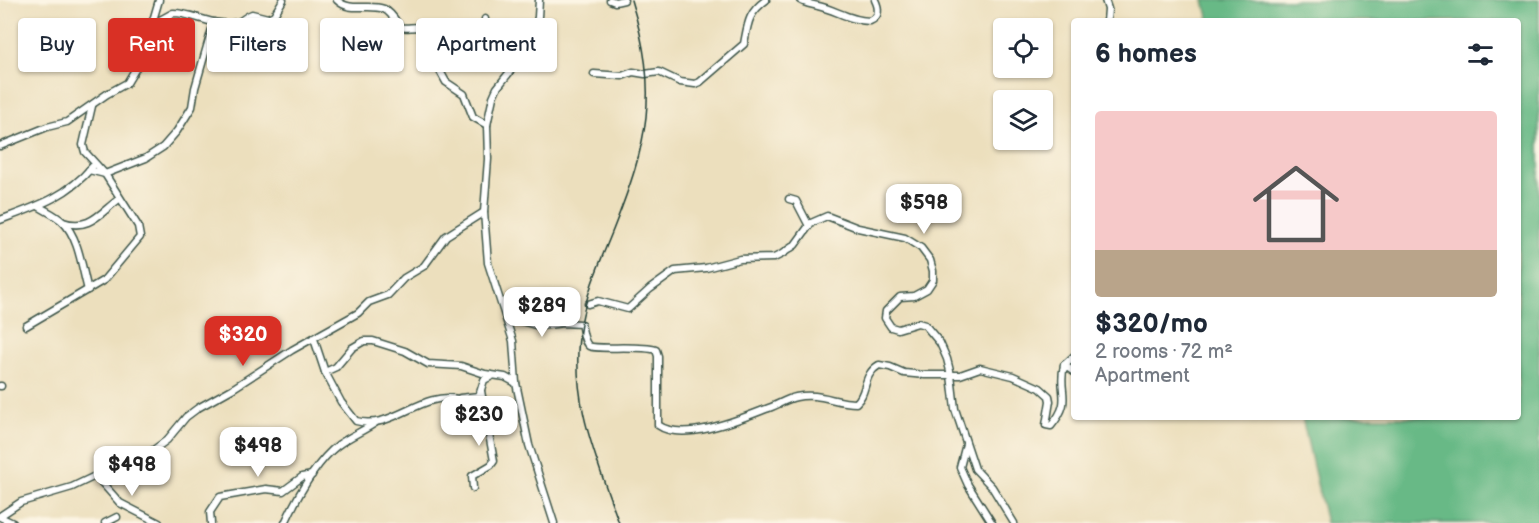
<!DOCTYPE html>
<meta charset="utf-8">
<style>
body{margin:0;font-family:"Balsamiq Sans",sans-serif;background:#f6f6f7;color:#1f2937;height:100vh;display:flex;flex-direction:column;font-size:22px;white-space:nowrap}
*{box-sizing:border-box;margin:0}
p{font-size:20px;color:#747a83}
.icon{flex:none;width:33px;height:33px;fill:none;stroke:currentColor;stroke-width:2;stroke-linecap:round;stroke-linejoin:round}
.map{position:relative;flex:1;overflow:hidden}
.panel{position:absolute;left:1071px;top:18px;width:450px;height:402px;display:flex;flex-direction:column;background:#fff;border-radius:6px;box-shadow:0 2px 4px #0004}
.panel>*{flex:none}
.banner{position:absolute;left:18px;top:18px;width:570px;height:54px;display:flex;gap:12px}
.fabs{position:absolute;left:993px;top:18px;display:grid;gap:12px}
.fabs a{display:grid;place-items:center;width:60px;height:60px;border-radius:6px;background:#fff;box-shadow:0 2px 4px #0004;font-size:30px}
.price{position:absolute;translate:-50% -51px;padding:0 14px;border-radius:12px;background:#fff;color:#222;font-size:20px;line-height:39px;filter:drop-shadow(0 2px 3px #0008)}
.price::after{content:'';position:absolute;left:50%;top:36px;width:18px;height:14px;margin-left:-9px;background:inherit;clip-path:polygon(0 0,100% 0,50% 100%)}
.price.on{background:#d93025;color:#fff}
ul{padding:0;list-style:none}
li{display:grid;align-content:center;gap:12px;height:318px;padding:0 24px}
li+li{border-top:2px solid #e0e1e3}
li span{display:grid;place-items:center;height:186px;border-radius:6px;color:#555}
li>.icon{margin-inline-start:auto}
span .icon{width:108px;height:108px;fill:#fffc;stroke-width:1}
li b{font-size:26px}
h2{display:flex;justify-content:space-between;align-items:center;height:72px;padding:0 24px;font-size:26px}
.pill{padding:0 21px;border-radius:6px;background:#fff;box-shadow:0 2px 4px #0004;font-size:21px;line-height:54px}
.pill.on{background:#d93025;color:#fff}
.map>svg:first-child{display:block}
</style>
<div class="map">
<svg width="1539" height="523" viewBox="0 0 1539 523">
<rect width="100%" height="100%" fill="#fcf5e5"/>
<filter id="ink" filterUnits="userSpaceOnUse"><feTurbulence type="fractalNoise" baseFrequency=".0167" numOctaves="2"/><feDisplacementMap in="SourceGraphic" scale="12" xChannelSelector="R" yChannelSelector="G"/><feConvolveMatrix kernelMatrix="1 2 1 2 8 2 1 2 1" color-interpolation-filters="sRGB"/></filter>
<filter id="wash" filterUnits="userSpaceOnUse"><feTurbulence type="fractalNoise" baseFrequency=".008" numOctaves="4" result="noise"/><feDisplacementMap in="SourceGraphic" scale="24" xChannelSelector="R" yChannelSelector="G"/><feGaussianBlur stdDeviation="1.35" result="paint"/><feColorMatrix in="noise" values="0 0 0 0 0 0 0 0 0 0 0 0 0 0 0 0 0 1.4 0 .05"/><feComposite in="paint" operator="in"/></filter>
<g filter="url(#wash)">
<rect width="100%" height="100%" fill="#ecdfbd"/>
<path fill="#67b986" stroke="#437b5d" stroke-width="1.5" d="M1204 0H1539V523H1326L1302 417H1518V21H1209Z"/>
</g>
<g filter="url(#ink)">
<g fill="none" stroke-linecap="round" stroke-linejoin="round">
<defs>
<g id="street">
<path d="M337 0C350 13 368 3 384 9 391 12 396 21 400 27 410 30 417 23 426 32L434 60 446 82 464 94 473 117 487 125"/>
<path d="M539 0 538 17 532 40 524 54 497 88 493 97 487 125 488 159 484 212 488 263 513 341 516 383 529 445 554 523"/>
<path d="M610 0 615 2 624 0"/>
<path d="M800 0C806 4 811 4 818 6 836 10 851 21 870 21 880 17 879 8 875 0"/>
<path d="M1105 0 1108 9 1107 21"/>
<path d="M485 19 487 40 524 54"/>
<path d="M153 24 173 13C194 13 213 27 235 23 242 22 245 16 252 14L268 18 274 15 283 0"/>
<path d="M594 74 622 76 633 72 645 74 659 72 680 82 695 84 700 82 744 44C748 23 748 13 766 0"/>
<path d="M0 146 47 127 67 122 107 94 127 83 142 58 159 0"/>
<path d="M89 170 105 174 146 158 163 147 177 131 192 107 195 88 214 22"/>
<path d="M789 199 796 201 809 226"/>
<path d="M38 206C46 211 56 215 63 222 79 238 82 269 88 290"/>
<path d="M0 220C35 207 67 197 92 167"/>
<path d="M63 222C89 231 100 213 119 199"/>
<path d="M588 304 598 301 628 309 650 289 675 271 706 268 740 259 774 258 782 254 795 245 811 223 827 216 858 228 905 238 921 248 930 260 933 271V280L927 289 914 296 900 297 886 311 885 318 891 327 898 329 918 323 925 325 940 343 947 359 951 375 955 409 975 469 992 487 1014 523"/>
<path d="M507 317 539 326 563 323 581 324C583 329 583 342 589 346 596 350 640 345 656 350L658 356V425C683 443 740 419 766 409 776 406 786 399 796 397 819 392 835 403 856 403 868 393 862 375 879 365L890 367 904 373 925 375H960L980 368 1013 376 1040 388 1049 396 1050 401 1046 425 1051 426C1074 399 1057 393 1064 365L1074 356"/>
<path d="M26 326 104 280 140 237 138 226 105 174 85 152 83 145 92 106"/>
<path d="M314 339 325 372 341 402 356 421C392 431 421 391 458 399"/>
<path d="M1064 365 1074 372"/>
<path d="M325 372 336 367 352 348 364 341H373L405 351 428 364 461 366 485 374 505 377 516 383"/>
<path d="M0 386H1"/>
<path d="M451 404 460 398 479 396 484 380 492 376"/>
<path d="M966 444 960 467 968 485 992 523"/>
<path d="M96 476 120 503 159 523"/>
<path d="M473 488 472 476 491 465 494 461 481 391"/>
<path d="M0 516 21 502 72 487 114 467 144 457 167 440 186 417 198 408 232 389 292 350 358 313 369 302 388 295 404 278 424 266 446 236 484 212"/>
<path d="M0 517 13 523"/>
<path d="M105 523 117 517"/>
<path d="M211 523 210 512 220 497 266 489 283 491 302 477 312 475"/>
<path d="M285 523C297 497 315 463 338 445 349 437 363 431 375 423"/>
</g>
</defs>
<use href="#street" stroke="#3e5549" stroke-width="9"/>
<use href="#street" stroke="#fff" stroke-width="6"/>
<path stroke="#1f3d34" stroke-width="1.5" d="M619 523C596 458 568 396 581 324 587 291 601 260 613 230 648 141 660 94 631 0"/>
</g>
</g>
</svg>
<div class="fabs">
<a><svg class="icon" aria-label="locate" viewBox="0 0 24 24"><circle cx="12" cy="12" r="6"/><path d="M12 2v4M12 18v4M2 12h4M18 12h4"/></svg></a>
<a><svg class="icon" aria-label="layers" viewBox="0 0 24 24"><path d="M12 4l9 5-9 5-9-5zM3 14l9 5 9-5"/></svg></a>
</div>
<b class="price" style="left:924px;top:235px">$598</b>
<b class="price" style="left:542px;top:338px">$289</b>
<b class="price on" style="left:243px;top:367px">$320</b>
<b class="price" style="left:479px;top:447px">$230</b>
<b class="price" style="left:258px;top:478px">$498</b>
<b class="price" style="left:132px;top:497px">$498</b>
<div class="banner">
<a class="pill">Buy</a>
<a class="pill on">Rent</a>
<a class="pill">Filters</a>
<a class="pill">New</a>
<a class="pill">Apartment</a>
</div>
<section class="panel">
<h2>6 homes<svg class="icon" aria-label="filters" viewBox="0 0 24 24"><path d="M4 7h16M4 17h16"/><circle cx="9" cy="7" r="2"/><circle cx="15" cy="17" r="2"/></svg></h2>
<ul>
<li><span style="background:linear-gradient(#f6c9c9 75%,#b9a48a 0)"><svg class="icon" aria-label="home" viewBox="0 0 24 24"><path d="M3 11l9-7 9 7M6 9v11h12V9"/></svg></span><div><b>$320/mo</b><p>2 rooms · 72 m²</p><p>Apartment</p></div></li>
</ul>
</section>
</div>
